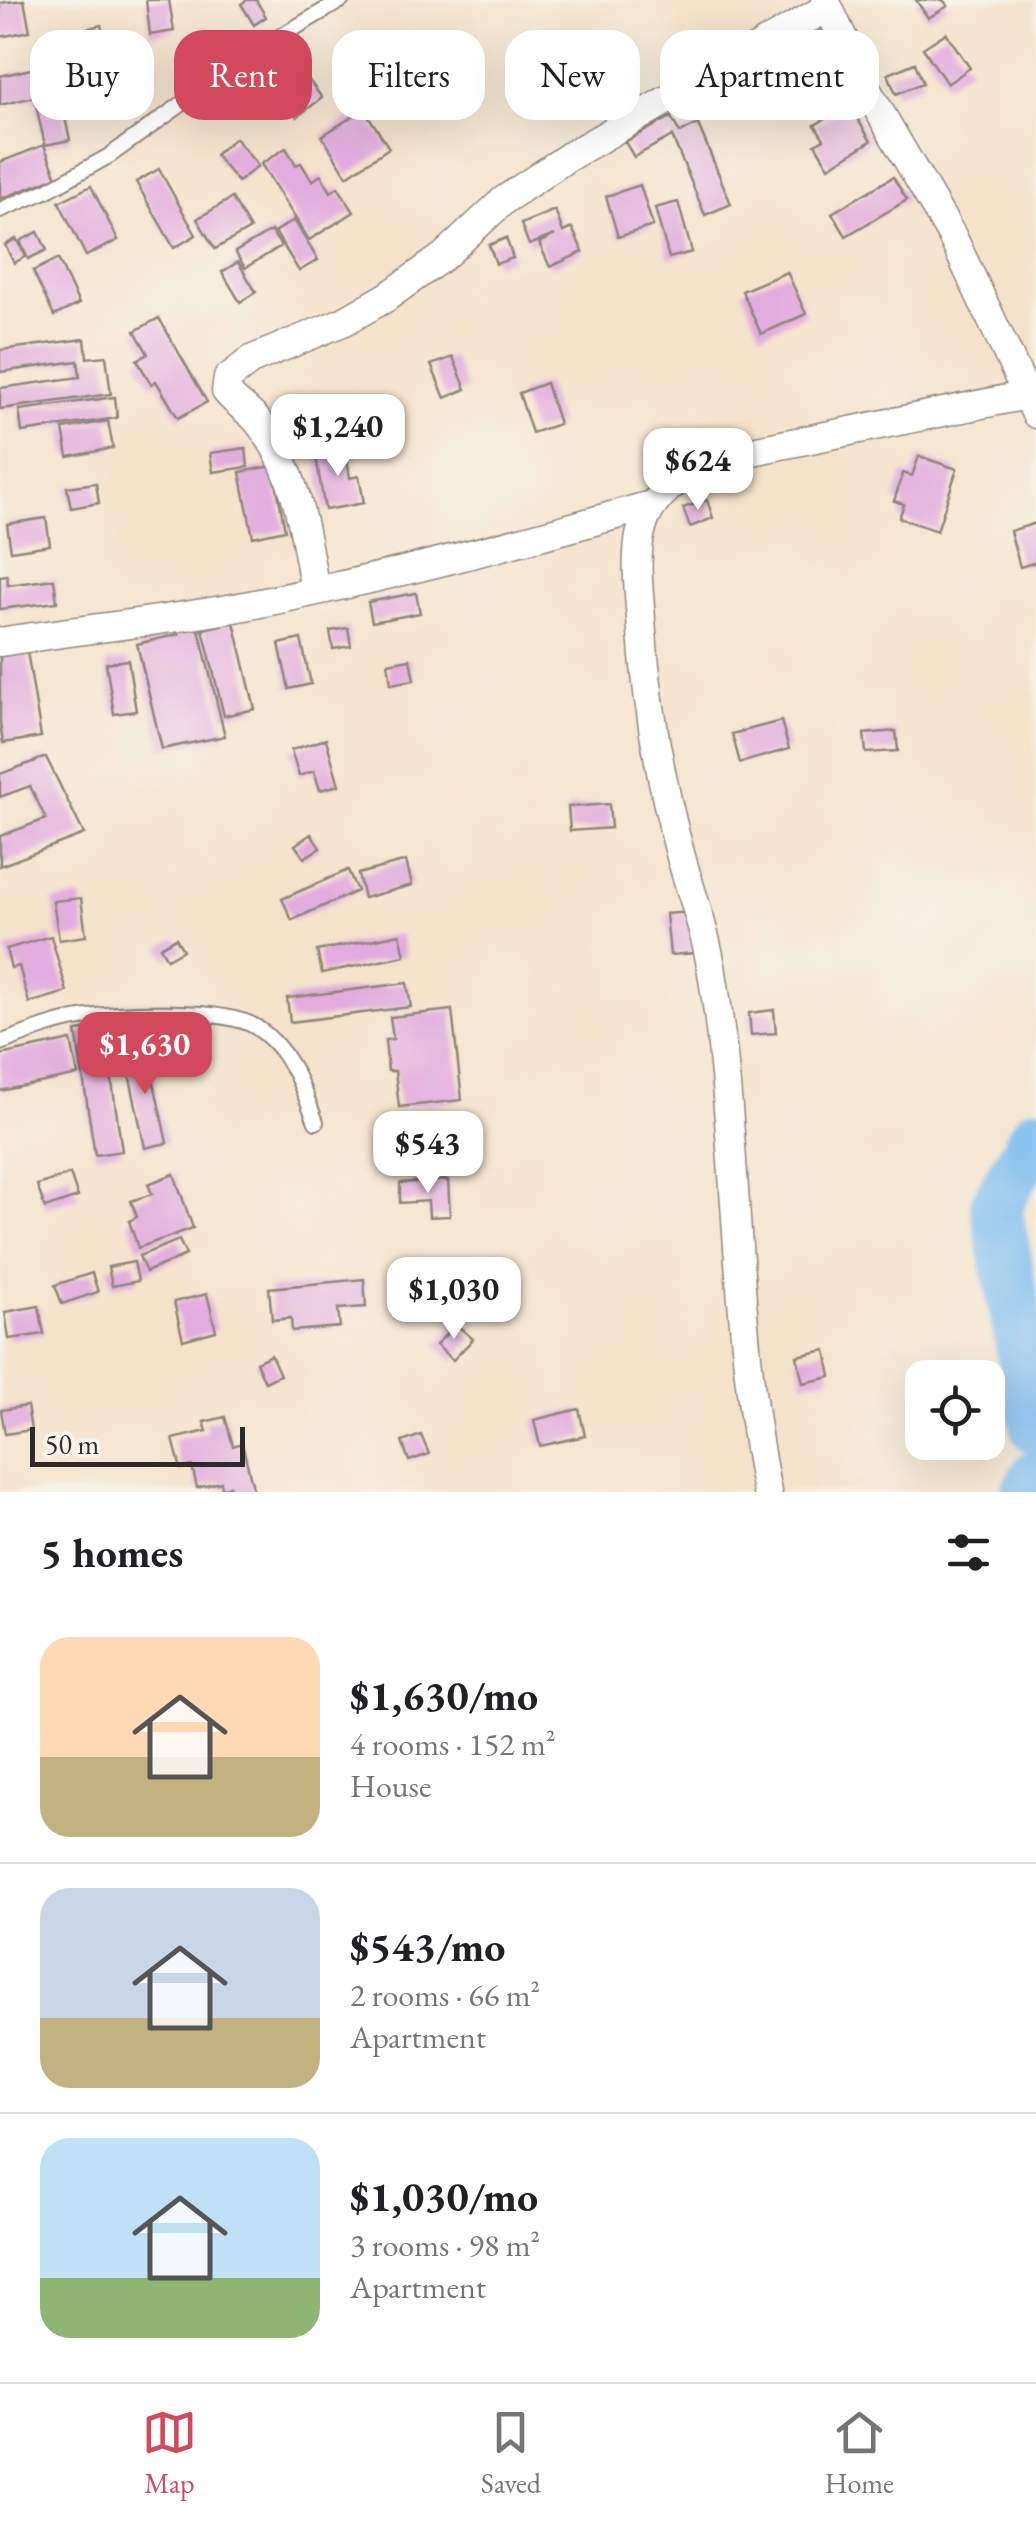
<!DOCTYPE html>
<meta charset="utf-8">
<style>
body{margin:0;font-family:"EB Garamond",serif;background:#f6f6f6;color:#202124;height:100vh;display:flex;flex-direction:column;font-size:38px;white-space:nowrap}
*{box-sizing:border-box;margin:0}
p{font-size:32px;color:#757577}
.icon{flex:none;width:55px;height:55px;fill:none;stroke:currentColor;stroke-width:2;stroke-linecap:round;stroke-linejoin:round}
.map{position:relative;height:1492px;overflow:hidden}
.details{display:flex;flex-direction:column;background:#fff;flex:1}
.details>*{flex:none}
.guide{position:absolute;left:30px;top:30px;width:978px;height:90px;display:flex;gap:20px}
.controls{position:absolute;left:905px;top:1360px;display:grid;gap:20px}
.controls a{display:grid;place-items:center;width:100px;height:100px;border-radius:20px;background:#fff;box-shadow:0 10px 40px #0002;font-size:50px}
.scale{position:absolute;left:30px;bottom:25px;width:215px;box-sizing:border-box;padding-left:10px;border:5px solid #2b2b2b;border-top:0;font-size:28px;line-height:35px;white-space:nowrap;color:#2b2b2b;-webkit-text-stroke:8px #f7f3e8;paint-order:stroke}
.price{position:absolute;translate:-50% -85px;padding:0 22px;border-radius:20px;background:#fff;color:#222;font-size:32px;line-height:65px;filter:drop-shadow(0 2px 5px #0008)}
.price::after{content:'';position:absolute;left:50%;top:60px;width:30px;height:22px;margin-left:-15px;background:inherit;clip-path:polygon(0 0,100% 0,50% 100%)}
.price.current{background:#d1495b;color:#fff}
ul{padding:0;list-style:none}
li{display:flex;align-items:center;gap:30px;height:250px;padding:0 40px}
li+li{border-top:2px solid #e0e0e0}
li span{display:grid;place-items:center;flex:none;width:280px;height:200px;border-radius:30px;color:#555}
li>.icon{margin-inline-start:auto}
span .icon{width:120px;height:120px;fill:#fffc;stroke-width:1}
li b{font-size:42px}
h2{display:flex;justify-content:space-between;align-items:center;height:120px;padding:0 40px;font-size:42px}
.pill{padding:0 35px;border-radius:30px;background:#fff;box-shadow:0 10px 40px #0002;font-size:35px;line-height:90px}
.pill.current{background:#d1495b;color:#fff}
.dock{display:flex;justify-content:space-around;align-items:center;height:140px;border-top:2px solid #e0e0e0;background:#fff;font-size:28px;color:#757577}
.dock a{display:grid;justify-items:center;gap:5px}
.dock .current{color:#d1495b}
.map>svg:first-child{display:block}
</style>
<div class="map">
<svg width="1036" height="1492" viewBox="0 0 1036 1492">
<rect width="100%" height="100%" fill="#f7f3e8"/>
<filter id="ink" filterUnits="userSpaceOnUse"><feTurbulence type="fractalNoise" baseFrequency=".01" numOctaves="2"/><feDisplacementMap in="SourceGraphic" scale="20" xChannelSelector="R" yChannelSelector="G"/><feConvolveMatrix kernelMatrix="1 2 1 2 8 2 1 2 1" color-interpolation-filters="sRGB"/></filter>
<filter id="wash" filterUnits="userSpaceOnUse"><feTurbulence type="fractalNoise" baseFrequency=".0048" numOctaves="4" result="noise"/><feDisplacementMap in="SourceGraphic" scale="40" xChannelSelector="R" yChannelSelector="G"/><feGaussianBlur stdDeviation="2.25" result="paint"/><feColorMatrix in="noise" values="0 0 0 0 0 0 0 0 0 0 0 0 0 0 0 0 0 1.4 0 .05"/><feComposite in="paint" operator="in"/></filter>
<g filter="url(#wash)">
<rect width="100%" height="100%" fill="#f5e2cb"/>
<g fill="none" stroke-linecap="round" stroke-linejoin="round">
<g stroke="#7dbdf1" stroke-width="52">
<path d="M1036 1134 996 1205 1036 1428"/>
<path d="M1027 1492 1036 1476"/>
</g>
</g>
<g id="blocks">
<g fill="#e2acde">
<path d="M24 0 30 31 0 37V3Z"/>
<path d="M146 0H169L174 31 150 35Z"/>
<path d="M247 0H256L266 17 254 25 241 4Z"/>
<path d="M916 0H943L948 6 928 18Z"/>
<path d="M815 21 830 47 809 58 795 32Z"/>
<path d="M101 25 109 61 65 71 57 36Z"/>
<path d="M946 33 970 68 947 84 923 48Z"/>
<path d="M281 42 322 98 297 117 273 84 246 104 229 80Z"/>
<path d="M838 62 855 96 822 113 805 79Z"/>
<path d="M915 63 923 83 896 94 888 74Z"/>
<path d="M44 66 47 80 56 77 70 140 45 145 34 97 0 105V76Z"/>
<path d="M119 78 125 100 111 103 106 82Z"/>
<path d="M849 105 871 141 829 167 815 144 824 139 815 125Z"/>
<path d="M364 109 389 148 347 176 322 136Z"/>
<path d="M671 117 680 133 698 124 731 204 705 215 672 136 634 157 625 142Z"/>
<path d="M235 138 258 166 238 182 215 155Z"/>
<path d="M44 145 57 177 0 199V162Z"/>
<path d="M286 148 296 165 301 163 312 181 321 175 331 192 338 187 354 212 309 240 261 164Z"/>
<path d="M159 169 196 235 174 248 136 182Z"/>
<path d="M893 177 907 200 846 236 832 213Z"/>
<path d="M640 185 653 226 618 237 606 196Z"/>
<path d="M91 186 118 240 86 256 59 202Z"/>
<path d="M232 198 250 229 215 249 197 219Z"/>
<path d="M678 202 692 252 669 258 655 208Z"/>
<path d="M555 210 563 232 572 228 583 252 550 267 539 243 555 235 529 245 521 224Z"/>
<path d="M294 220 318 260 299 271 275 232Z"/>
<path d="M271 231 281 246 245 268 235 252Z"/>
<path d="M38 232 47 250 28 259 20 241Z"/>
<path d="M506 238 513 258 496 264 489 245Z"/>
<path d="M16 239 26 256 14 263 5 245Z"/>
<path d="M58 259 79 304 54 316 33 271Z"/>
<path d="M238 262 256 292 240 302 222 272Z"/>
<path d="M787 272 806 314 761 334 742 291Z"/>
<path d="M159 318 207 402 178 418 156 381 151 384 137 360 148 354 135 331Z"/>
<path d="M85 339 87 358 106 356 111 394 0 409V388L80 377 78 361 0 372V350Z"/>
<path d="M453 357 466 389 445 398 431 365Z"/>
<path d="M546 383 559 424 532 433 519 393Z"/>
<path d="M115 397 117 418 22 432 19 410Z"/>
<path d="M108 421 113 448 68 457 63 429Z"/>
<path d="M345 446 350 478 359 476 364 503 325 510 315 451Z"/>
<path d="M246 448 248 467 213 472 210 453Z"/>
<path d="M919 456 957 469 937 531 899 518 904 504 894 501 903 473 912 476Z"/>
<path d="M273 466 285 530 253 537 240 472Z"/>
<path d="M96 483 99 503 71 508 67 487Z"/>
<path d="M707 500 713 518 690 527 683 508Z"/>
<path d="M46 518 50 545 11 551 7 524Z"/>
<path d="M1036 523V562L1020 567 1010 531Z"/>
<path d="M7 575 8 585 54 579 57 602 0 609V576Z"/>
<path d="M416 593 420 613 372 622 368 602Z"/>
<path d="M196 617 225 736 162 749 137 644 179 634 176 622Z"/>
<path d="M234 622 255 709 224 716 203 629Z"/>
<path d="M348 628 351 646 333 649 330 631Z"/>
<path d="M301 639 311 684 289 689 279 644Z"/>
<path d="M27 651 41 737 3 743 0 723V656Z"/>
<path d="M410 659 414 680 391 684 388 663Z"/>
<path d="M128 660 136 711 114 714 106 663Z"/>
<path d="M781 721 789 749 740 763 732 734Z"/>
<path d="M896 731 898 751 866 753 864 734Z"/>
<path d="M326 739 339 785 320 790 314 771 299 776 291 750Z"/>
<path d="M46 757 84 834 0 866V836L46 819 30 786 0 797V774Z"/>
<path d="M609 804 611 828 570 831 568 807Z"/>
<path d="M311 834 320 848 304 858 295 845Z"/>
<path d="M406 861 412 885 364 898 358 874Z"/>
<path d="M348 870 357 891 292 920 282 899Z"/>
<path d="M81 898 86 936 59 940 53 901Z"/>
<path d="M691 912 695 953 670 955 666 914Z"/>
<path d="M400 934 405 956 322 973 317 951Z"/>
<path d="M51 936 67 992 29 1003 19 966 11 968 6 949Z"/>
<path d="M176 938 183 950 167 959 160 947Z"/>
<path d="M407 983 411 1007 290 1022 287 998Z"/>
<path d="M452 1010 462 1100 399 1107 395 1071H388L385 1040 393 1039 390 1017Z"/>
<path d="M774 1010 776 1033 751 1035 749 1013Z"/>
<path d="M104 1027 122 1151 95 1155 76 1031Z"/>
<path d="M71 1040 78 1075 0 1091V1055Z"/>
<path d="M146 1046 167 1143 145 1148 124 1050Z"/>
<path d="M70 1174 78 1197 45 1208 37 1185Z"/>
<path d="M174 1174 193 1228 138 1248 129 1221 137 1217 131 1201 152 1194 148 1184Z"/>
<path d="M448 1180 450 1216 429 1217 428 1201 400 1203V1183Z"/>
<path d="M179 1240 186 1255 146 1272 139 1256Z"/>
<path d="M134 1262 138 1281 112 1286 108 1267Z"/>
<path d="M92 1273 98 1292 62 1304 55 1285Z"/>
<path d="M364 1279 366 1307 338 1309 340 1327 292 1331 291 1318 272 1320 269 1288Z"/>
<path d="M207 1294 216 1331 183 1340 174 1302Z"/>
<path d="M39 1306 44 1334 9 1339 5 1312Z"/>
<path d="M456 1324 473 1339 453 1360 436 1345Z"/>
<path d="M826 1350 831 1377 803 1383 797 1356Z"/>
<path d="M271 1355 280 1375 265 1382 256 1362Z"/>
<path d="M27 1406 31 1430 5 1434 1 1410Z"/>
<path d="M579 1409 585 1436 540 1446 534 1420Z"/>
<path d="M225 1417 233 1446 242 1443 254 1492H231L230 1486 222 1489 221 1482 197 1488 192 1466 181 1469 173 1439 207 1431 204 1422Z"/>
<path d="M421 1435 429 1454 409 1461 402 1442Z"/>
</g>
</g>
</g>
<g filter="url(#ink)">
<use href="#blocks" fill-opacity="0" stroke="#90867b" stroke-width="2.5"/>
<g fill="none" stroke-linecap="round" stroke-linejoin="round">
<defs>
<g id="service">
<path d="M0 210 46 191 109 156 259 49 342 0"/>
<path d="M0 1043C25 1034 54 1022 81 1018 119 1012 224 1007 256 1027 290 1049 302 1087 316 1122"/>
</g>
<g id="minor">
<path d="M825 0 867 90 952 236 1036 414"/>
<path d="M315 591C305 534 297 470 259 423 250 411 236 404 226 391L228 378 253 359 345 321 387 297 444 256 504 200 568 157 828 7"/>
<path d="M0 642C83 629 168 621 250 605 385 578 518 543 651 505"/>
<path d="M767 1492C732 1319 740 1140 711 966 705 929 691 893 681 857 660 779 646 700 641 619 639 592 635 563 640 536 648 494 686 471 723 457L1036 393"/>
</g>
</defs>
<use href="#service" stroke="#90867b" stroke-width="18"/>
<use href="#minor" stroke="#90867b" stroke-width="31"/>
<use href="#service" stroke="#fff" stroke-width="14"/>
<use href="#minor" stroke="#fff" stroke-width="28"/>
</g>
</g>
</svg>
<div class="controls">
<a><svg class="icon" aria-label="locate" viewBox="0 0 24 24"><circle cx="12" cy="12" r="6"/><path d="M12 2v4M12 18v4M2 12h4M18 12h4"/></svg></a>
</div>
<div class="scale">50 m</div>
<b class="price" style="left:338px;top:479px">$1,240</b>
<b class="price" style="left:698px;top:513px">$624</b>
<b class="price current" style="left:145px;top:1097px">$1,630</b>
<b class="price" style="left:428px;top:1196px">$543</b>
<b class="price" style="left:454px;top:1342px">$1,030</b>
<div class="guide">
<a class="pill">Buy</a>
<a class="pill current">Rent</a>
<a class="pill">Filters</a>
<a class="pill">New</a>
<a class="pill">Apartment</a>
</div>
</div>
<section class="details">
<h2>5 homes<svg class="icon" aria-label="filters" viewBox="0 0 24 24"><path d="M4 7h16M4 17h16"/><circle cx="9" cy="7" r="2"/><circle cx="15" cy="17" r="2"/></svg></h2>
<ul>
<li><span style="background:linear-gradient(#ffd9b3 60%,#c2b280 0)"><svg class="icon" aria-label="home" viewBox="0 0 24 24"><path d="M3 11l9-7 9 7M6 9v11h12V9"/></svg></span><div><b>$1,630/mo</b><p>4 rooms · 152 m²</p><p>House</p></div></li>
<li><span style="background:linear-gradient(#c9d6e8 65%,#c2b280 0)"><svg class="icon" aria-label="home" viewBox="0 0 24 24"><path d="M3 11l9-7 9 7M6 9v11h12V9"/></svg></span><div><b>$543/mo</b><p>2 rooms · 66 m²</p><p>Apartment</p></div></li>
<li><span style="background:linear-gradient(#bfe0f5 70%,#8fb573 0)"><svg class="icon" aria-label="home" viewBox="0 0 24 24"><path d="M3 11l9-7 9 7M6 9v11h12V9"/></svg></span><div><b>$1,030/mo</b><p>3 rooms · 98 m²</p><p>Apartment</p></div></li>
</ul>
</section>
<nav class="dock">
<a class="current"><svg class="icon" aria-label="map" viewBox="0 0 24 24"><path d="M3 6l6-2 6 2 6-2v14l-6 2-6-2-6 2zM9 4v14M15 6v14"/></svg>Map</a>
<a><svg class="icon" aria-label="saved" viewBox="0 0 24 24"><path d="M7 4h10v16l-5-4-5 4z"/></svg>Saved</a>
<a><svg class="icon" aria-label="home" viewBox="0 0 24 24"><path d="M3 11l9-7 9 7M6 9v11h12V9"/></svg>Home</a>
</nav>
